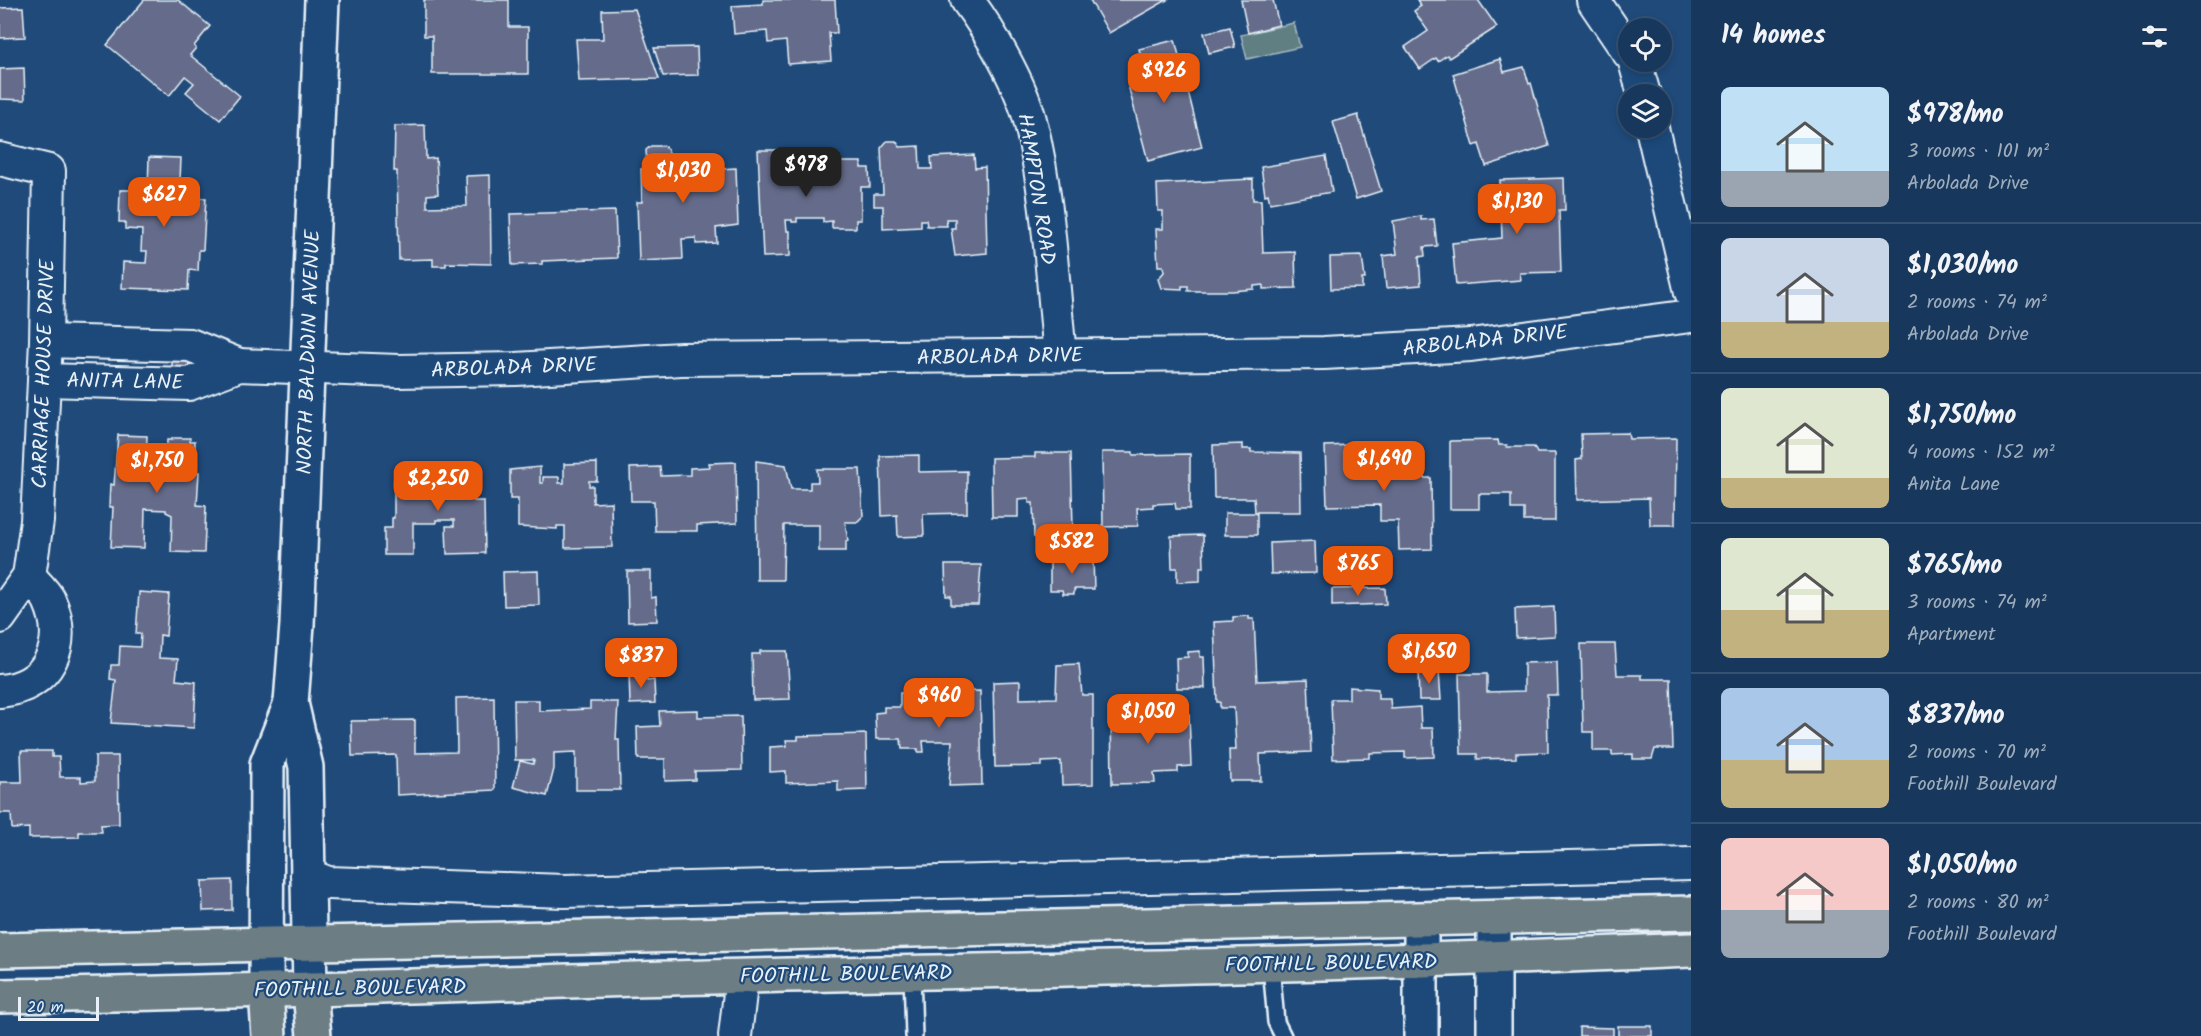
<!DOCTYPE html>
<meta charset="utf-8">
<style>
body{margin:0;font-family:Kalam,sans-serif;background:#244365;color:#f1f3f6;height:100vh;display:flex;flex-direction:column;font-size:22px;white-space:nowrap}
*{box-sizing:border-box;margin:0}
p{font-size:20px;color:#9eacbb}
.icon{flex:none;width:33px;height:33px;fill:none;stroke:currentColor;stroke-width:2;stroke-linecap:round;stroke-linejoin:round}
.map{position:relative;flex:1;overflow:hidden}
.drawer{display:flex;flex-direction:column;background:#17385c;width:510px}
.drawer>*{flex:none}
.controls{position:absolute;left:1618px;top:18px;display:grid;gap:12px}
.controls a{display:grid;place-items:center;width:54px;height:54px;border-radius:50%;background:#17385c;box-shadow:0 3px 9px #0003,0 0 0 2px #365272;font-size:30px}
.scale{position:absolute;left:18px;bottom:15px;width:81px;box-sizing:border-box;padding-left:6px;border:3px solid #e8f1f8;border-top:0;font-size:16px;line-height:21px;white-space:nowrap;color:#e8f1f8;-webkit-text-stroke:4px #1f4a7a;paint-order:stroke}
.price{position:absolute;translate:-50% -51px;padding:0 14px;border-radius:12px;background:#ea580c;color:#fff;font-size:20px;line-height:39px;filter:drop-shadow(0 2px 3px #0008)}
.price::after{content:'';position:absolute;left:50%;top:36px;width:18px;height:14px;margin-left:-9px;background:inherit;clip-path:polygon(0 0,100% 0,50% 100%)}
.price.selected{background:#222;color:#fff}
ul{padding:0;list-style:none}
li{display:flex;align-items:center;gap:18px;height:150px;padding:0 30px}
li+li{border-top:2px solid #365272}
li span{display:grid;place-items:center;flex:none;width:168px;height:120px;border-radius:9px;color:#555}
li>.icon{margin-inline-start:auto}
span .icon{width:72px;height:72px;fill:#fffc;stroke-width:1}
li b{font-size:26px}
h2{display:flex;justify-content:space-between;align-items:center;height:72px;padding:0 30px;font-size:26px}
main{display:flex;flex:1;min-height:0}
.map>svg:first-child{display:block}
</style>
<main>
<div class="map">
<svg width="1691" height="1036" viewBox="0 0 1691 1036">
<rect width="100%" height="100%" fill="#1f4a7a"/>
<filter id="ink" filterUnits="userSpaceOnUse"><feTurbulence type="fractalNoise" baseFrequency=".0167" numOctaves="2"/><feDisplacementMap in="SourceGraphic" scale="12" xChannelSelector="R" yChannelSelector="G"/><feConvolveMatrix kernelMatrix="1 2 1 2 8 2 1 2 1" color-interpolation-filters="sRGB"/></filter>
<g filter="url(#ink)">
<path fill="#5f7f83" stroke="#a4b8be" stroke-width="1.5" d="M1294 23 1300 47 1247 59 1241 35Z"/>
<g fill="#656c8b" stroke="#e8f1f8" stroke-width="1.5">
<path d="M144 0H178L210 26 194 46 196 48 190 55 240 96 220 120 186 92 194 83 185 76 169 96 107 45Z"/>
<path d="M424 0H509V27H528V74H432V36H424Z"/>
<path d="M763 0H835L837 33H829L831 61 788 64 786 41 768 43 767 31 734 34 732 6 763 4Z"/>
<path d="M1090 0H1167L1109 33Z"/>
<path d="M1241 0H1273L1279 25 1248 33Z"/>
<path d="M1417 0H1478L1497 27 1449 58 1447 55 1438 61 1436 58 1420 69 1405 47 1428 31 1414 11 1421 6Z"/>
<path d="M23 7 25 37 0 38V8Z"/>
<path d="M635 9 659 79 579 81 576 39H603L602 10Z"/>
<path d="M1230 27 1235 47 1209 53 1204 33Z"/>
<path d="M1175 40 1202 147 1148 161 1128 85 1139 82 1138 75 1145 73 1139 49Z"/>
<path d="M697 47 698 75 663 76 654 48Z"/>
<path d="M1500 59 1504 72 1524 67 1529 84 1531 83 1549 146 1486 166 1479 144 1474 146 1453 74Z"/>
<path d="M24 68 25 100 0 99V69Z"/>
<path d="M1358 115 1381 191 1356 199 1333 122Z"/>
<path d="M425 125 426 159 436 158 438 194 427 195V207L467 206 466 176 490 175 491 264 446 263V266H433V259L399 260 397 171H394L395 126Z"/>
<path d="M887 141H896L900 147 919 146 920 169H932L931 157 974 155 975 168 985 167 987 253 955 256 951 228H955V219H946L947 226H927L926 220H921V227L883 229V206H874V194H883L881 148Z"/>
<path d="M651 146H664L668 150V157L694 155V166L700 160H712L719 169 736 168 738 225 716 228 717 243 696 244V238L682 239 683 259 639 261 637 202H642L641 169H647L646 150Z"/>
<path d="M758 150H785V172L838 171V162H861V168H869L870 187H861V220H856V228H832V221L823 222V218H797V222H792V220H786L787 231H790V256L763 257Z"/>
<path d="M1326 156 1332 192 1270 203 1268 194 1265 195 1261 167Z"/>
<path d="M149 157 181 158 180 181H197L196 198H206L203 250H199L198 271 189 270 188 290 122 288 123 262 146 263 147 251H141L142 230 125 229V222H119L120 190H148Z"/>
<path d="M1564 178 1565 210H1559L1561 272 1520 273 1521 280 1456 285 1452 243 1502 238 1500 180Z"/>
<path d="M1253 179V200H1261L1263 253 1295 252 1296 288 1263 289V285L1254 286V289L1232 291H1188V286H1182V289L1161 288 1158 279 1164 272 1163 266H1158L1156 229H1163V211H1158L1157 184Z"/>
<path d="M615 211 617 258 542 261V264L512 265 510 214Z"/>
<path d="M1421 216V220L1434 219 1437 246 1424 247 1425 256 1419 257 1421 285 1386 288 1383 256 1397 254 1393 221Z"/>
<path d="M1362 256 1365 279H1362V288L1331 289 1330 257Z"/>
<path d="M201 355 200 376 172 372V357Z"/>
<path d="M1628 433 1629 439 1676 438 1675 525H1650L1649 498 1577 500 1576 460 1582 459 1581 434Z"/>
<path d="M118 435 147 436 146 461H166L167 440H172V438H190V441H195L194 471 199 472 197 505 206 506 204 553 171 552 172 515 166 512V510L145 509 144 548 111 547 113 507H109L110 484 114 485Z"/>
<path d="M1498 440 1499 445H1507V447H1534L1537 453H1555V521H1524V509H1511V494H1479V509H1450V441Z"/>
<path d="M1243 444V449H1251V452L1300 453 1301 512H1255L1254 498H1214L1213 445Z"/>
<path d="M1351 445V457L1388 456V464L1405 463V456H1424V478H1431L1432 549 1399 550 1398 521H1380V505L1327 506 1325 446Z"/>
<path d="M1102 452H1133V455L1190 454V509H1176L1175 503 1153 504V507L1137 508 1138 526 1103 527Z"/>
<path d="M1035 453H1071L1073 528H1059V536L1034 537 1033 503H1029V498L1018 499V517H992L991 458 1035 457Z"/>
<path d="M919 455V472L967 471V513L923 514 924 536 898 537 897 515 882 516 880 456Z"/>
<path d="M756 461 786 465 791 489H810V482H818L817 469H860L863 516 857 522H845L848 541H846V551H819V525H784L783 580H757Z"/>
<path d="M736 462 737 523 697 525V531H655L654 501H631L630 468 660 467 661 476 690 475V468L710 467 709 463Z"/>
<path d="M597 463V481H589V486H593V503L611 502 612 547 565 548V526H557V529L518 527V499H510V470L540 467V483H543V477H559V483H564V464Z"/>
<path d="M474 466V501H484L485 553 447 554 446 526H454V520H436V523H413V555H384V528H392V518H394V480L409 479V475L453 474V467Z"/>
<rect x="1225" y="513" width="32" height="22"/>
<path d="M1203 535 1204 567H1200V581L1177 582V568H1172L1171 536Z"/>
<path d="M1315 541 1316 573 1271 574 1270 543Z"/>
<path d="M1093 558 1094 589H1074V594H1063L1062 590H1050V559Z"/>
<path d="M945 565H981L978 605H951V596H946Z"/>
<path d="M538 571 539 605 504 606 503 572Z"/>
<path d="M627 571H651V598L656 597 657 621 628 622Z"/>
<path d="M1385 588 1386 604 1332 606V589Z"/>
<path d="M139 592 169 594 166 636 160 635 159 658 178 659 176 680 196 682 194 728 111 723 116 680 110 679 111 665H119L120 646 140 647 141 634H136Z"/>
<path d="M1554 607 1555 636 1516 638 1515 609Z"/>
<path d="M1249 616V619H1254L1257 681 1308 679 1311 752 1260 754 1261 781H1230L1229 750H1236L1234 708H1220V702H1217L1214 622 1233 621V617Z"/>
<path d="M1581 644H1615L1617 675H1642V679H1671L1673 749H1655L1652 759H1633V754L1612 755V751H1593V732H1583Z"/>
<path d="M760 651H787L790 699 753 700 752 654H760Z"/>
<path d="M1200 651V657H1204L1205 688H1177L1176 658 1188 657V652Z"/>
<path d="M1557 662 1558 695H1547L1548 752 1516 753V758L1477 759V754H1461L1459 674H1487V692L1524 691V663Z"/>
<path d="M1079 664 1082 695H1093V784L1062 785 1061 761 1042 762V766L995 767 993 682 1020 681V699L1056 698 1057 665Z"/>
<path d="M1418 670H1439L1441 700H1419Z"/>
<path d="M641 672V676L647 675V681L654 680 655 703 630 704 629 673Z"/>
<path d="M1349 687 1378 689V699H1390L1391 709 1420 707 1421 728H1433L1434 757 1405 758V752L1370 753V758L1333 759 1331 699H1349Z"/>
<path d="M980 691 982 785 949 786 952 741H923L924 752H918V749H902L901 739H876L875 713 884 712V707H900V693Z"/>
<path d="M494 697 495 790 397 795 396 755 352 756 351 721 415 720V753L457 752 456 698Z"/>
<path d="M514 700H539V711L590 709V702H618L616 740H619L620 790H576V752L554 753V769L547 796 513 787 520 761 533 764 534 760H515Z"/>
<path d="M1160 708V717L1189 714 1191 766 1178 767V772L1154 773 1155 783 1112 784 1111 709Z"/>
<path d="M698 710V717L741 716 742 770 695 771V780L665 781V759H638L637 727 660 726 659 711Z"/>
<path d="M866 734 867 790 838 791V781L786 783V771L770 772V747L787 746 786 740H798V736Z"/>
<path d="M21 751H52V757H59L60 777H81V782L95 781V756H118L119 824 101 825 102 832H79V837L29 838V828L12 829 11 813H0V782H22Z"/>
<path d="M232 880V910L203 911 202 881Z"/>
<rect x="1618" y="1026" width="34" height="10"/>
<path d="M1579 1027 1613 1028V1036H1579Z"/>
</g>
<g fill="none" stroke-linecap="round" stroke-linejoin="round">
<defs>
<g id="service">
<path d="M1271 965 1276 1022 1283 1036"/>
<path d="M912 973 914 1036"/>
</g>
<g id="minor">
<path d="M967 0C989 29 1021 85 1030 120 1049 196 1052 278 1060 355"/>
<path d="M1593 0 1629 53"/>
<path d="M1635 62 1644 94"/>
<path d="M1652 128 1691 292"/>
<path d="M0 159 49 171 46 341 37 521 29 576 0 617"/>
<path d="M46 341 190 345 239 365"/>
<path d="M44 380 189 384 239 365 398 371 516 369 681 359 1324 353 1471 345 1691 316"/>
<path d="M0 691C49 687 69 644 49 600 45 592 35 583 29 576"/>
<path d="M307 875 328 883 564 891 1691 864"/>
<path d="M735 1036 742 976"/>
</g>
<g id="tertiary">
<path d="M291 703 306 767 310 991"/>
<path d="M266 991 267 764 291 703 297 625 322 0"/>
</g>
<g id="secondary">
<path d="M1494 919V1036"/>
<path d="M1421 1036V920"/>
</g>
<g id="primary">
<path d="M0 950 1691 913"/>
<path d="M0 996C249 993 498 982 748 976 1062 969 1377 964 1691 950"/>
</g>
<g id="motorway">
<path d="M266 991 269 1036"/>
<path d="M310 991 314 1036"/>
</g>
</defs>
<use href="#service" stroke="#e8f1f8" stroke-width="20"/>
<use href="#minor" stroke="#e8f1f8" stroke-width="36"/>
<use href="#tertiary" stroke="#e8f1f8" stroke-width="38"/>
<use href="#secondary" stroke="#e8f1f8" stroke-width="38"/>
<use href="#primary" stroke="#e8f1f8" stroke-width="38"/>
<use href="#motorway" stroke="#e8f1f8" stroke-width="38"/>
<use href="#service" stroke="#1f4a7a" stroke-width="15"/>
<use href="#minor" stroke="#1f4a7a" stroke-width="32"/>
<use href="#tertiary" stroke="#1f4a7a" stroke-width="33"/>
<use href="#secondary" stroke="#1f4a7a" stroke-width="33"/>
<use href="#primary" stroke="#6c7e84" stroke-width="33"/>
<use href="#motorway" stroke="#6c7e84" stroke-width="33"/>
</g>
</g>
<g text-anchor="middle" stroke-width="4.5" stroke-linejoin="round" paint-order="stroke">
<g font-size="21" fill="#e8f1f8" stroke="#1f4a7a">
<text transform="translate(1037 189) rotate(81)" y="7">HAMPTON ROAD</text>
<text transform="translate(1485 340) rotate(-6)" y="7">ARBOLADA DRIVE</text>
<text transform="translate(308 352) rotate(-88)" y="7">NORTH BALDWIN AVENUE</text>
<text transform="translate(1000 356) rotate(-1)" y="7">ARBOLADA DRIVE</text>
<text transform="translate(514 367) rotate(-2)" y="7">ARBOLADA DRIVE</text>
<text transform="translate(43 374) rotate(-88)" y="7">CARRIAGE HOUSE DRIVE</text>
<text transform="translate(125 381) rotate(1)" y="7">ANITA LANE</text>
<text transform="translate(1331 963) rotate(-1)" y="7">FOOTHILL BOULEVARD</text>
<text transform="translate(846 974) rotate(-1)" y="7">FOOTHILL BOULEVARD</text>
<text transform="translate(360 988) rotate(-1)" y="7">FOOTHILL BOULEVARD</text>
</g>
</g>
</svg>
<div class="controls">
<a><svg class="icon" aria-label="locate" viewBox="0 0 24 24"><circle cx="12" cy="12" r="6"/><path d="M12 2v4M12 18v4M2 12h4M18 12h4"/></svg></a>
<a><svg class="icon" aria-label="layers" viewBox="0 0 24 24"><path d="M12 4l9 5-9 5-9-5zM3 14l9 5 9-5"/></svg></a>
</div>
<div class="scale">20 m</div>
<b class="price" style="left:1164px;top:104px">$926</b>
<b class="price selected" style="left:806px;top:198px">$978</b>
<b class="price" style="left:683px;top:204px">$1,030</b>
<b class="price" style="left:164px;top:228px">$627</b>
<b class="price" style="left:1517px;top:235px">$1,130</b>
<b class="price" style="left:1384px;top:492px">$1,690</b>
<b class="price" style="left:157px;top:494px">$1,750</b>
<b class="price" style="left:438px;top:512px">$2,250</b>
<b class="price" style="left:1072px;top:575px">$582</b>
<b class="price" style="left:1358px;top:597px">$765</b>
<b class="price" style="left:1429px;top:685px">$1,650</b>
<b class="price" style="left:641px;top:689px">$837</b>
<b class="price" style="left:939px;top:729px">$960</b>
<b class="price" style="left:1148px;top:745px">$1,050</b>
</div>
<section class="drawer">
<h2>14 homes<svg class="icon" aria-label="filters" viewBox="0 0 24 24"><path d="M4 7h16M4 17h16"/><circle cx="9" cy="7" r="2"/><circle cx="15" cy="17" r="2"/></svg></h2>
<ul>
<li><span style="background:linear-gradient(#bfe0f5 70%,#9aa5b1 0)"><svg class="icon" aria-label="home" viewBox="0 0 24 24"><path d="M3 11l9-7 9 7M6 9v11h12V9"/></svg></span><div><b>$978/mo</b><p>3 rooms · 101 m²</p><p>Arbolada Drive</p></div></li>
<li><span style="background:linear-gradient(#c9d6e8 70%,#c2b280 0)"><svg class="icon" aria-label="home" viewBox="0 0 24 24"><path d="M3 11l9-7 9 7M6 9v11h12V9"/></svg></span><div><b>$1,030/mo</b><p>2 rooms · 74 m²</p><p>Arbolada Drive</p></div></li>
<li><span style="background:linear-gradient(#dfe7d0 75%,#c2b280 0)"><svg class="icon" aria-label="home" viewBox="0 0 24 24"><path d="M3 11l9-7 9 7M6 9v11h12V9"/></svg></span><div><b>$1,750/mo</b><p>4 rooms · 152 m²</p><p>Anita Lane</p></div></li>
<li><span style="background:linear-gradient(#dfe7d0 60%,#c2b280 0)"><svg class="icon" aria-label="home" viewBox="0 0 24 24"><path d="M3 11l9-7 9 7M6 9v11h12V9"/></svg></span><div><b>$765/mo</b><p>3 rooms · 74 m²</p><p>Apartment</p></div></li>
<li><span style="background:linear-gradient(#a9c7e8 60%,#c2b280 0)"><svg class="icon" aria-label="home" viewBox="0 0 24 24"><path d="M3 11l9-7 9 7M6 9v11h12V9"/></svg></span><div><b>$837/mo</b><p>2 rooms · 70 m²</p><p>Foothill Boulevard</p></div></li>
<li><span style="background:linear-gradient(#f6c9c9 60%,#9aa5b1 0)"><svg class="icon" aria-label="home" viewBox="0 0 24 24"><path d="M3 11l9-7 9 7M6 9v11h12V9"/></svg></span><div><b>$1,050/mo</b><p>2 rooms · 80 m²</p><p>Foothill Boulevard</p></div></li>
</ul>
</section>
</main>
